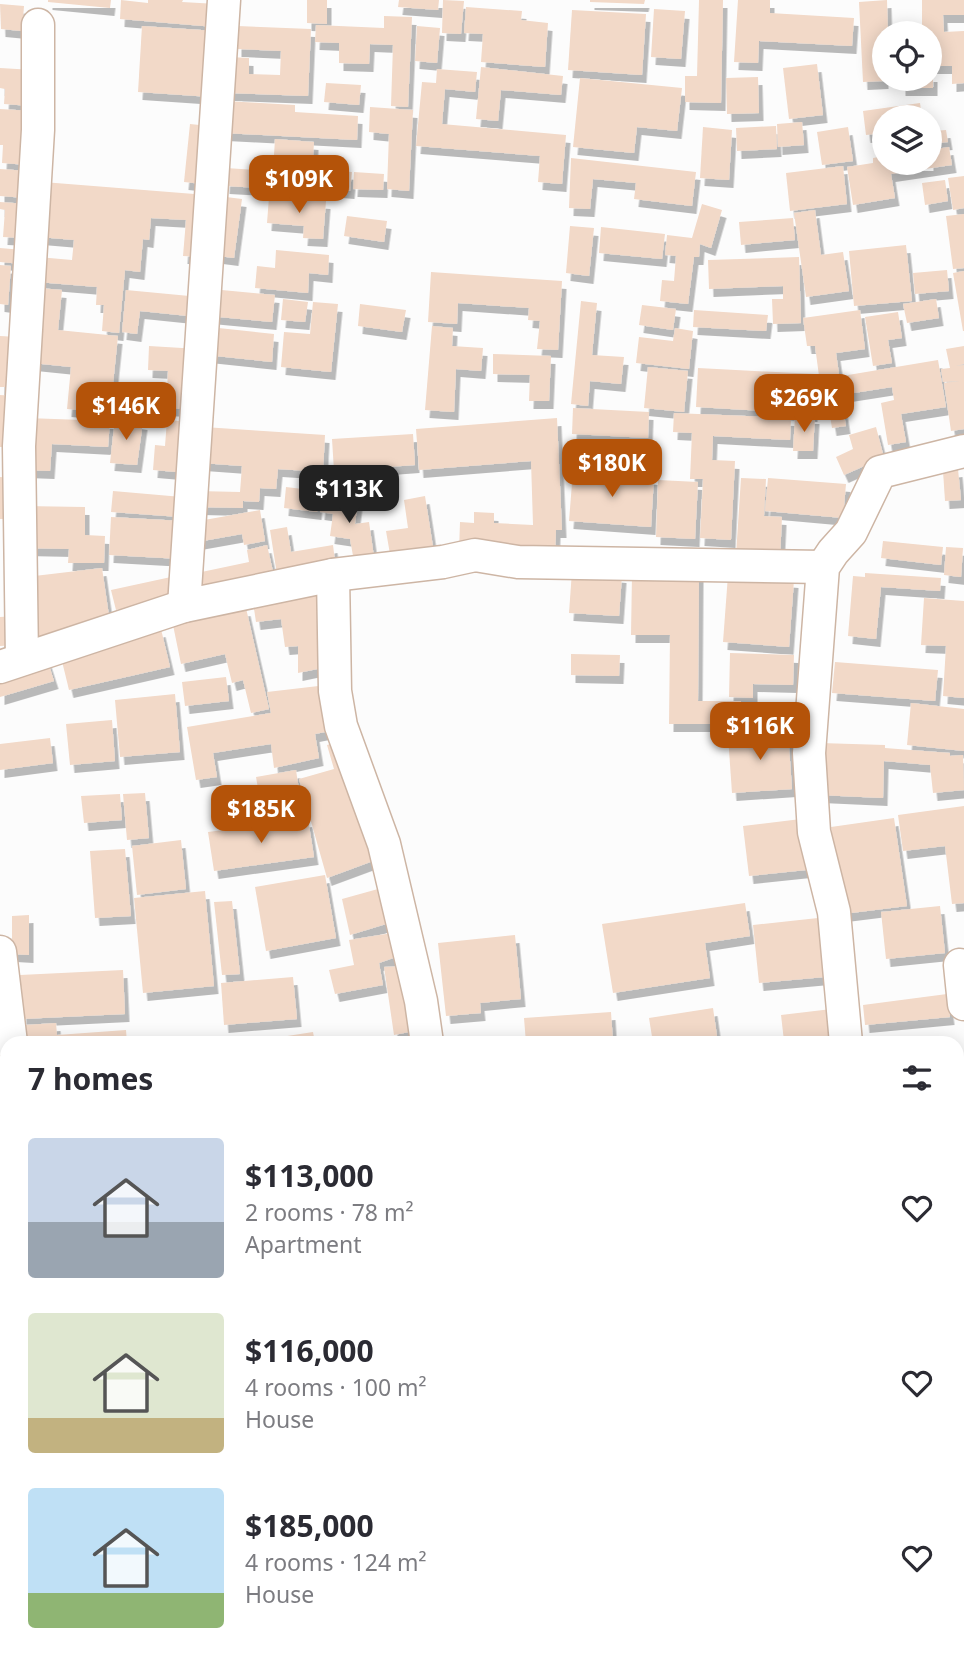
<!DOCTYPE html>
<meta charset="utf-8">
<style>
body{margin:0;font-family:"Noto Sans",sans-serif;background:#f7f7f7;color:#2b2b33;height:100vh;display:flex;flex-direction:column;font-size:26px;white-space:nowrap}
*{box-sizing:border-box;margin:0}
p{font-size:23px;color:#7c7c81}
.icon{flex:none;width:38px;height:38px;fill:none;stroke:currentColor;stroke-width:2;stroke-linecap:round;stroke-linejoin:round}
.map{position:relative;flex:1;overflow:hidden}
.sheet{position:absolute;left:0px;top:1036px;width:964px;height:625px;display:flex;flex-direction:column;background:#fff;border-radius:21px 21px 0 0;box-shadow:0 4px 18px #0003}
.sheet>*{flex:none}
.controls{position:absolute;left:872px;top:21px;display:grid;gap:14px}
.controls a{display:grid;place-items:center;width:70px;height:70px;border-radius:50%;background:#fff;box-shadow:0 4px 18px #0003;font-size:35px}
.price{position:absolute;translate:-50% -60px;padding:0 16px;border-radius:14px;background:#b45309;color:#fff;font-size:23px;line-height:46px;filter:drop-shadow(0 2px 4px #0008)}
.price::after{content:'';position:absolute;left:50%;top:42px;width:21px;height:16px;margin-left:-10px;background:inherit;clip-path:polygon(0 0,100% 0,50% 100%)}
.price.selected{background:#222;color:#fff}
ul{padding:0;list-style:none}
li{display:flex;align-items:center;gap:21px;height:175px;padding:0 28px}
li span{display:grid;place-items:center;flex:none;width:196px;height:140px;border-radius:7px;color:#555}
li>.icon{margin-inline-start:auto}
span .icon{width:84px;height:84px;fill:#fffc;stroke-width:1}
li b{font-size:30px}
h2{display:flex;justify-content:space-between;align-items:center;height:84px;padding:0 28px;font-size:30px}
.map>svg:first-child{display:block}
</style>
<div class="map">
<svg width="964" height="1660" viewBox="0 0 964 1660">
<defs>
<filter id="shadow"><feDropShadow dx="4.5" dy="8" stdDeviation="0" flood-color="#0004"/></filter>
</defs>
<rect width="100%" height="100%" fill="#fcfcfc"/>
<g fill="#f2d9c8" filter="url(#shadow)">
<path d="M48 0H111L110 8 48 2Z"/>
<path d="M121 0 148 3V0H183L182 2 217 4 215 27 120 19Z"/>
<path d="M307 0H327V24L307 23Z"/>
<path d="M399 0H439L438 10 398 7Z"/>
<path d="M443 0 464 1 461 34 442 33Z"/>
<path d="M590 0H645L644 4 590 2Z"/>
<path d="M699 0H723L721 103 685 102V76H697Z"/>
<path d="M738 0H770V13L854 18 852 46 759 41 758 63 734 62Z"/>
<path d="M887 0 888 33H884V81L863 82 859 2Z"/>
<path d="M922 0H964V15H943L944 32 964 31V83L952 84V66H929V33H900V29L922 28Z"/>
<path d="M0 4 24 6 22 31 1 29Z"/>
<path d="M466 7 522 11 521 20 548 23 545 67 481 62 483 34 464 33Z"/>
<path d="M654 9 685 11 681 59 651 57Z"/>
<path d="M572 10 646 14 642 75 568 70Z"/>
<path d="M384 16 412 17 408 107 391 106 393 45 370 44 369 64 339 63V43L315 42 316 25 384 28Z"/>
<path d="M142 26 216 31 211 97 138 92Z"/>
<path d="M237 26 311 29 308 96 227 93 229 57 249 58V74L280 75 281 51 237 49Z"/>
<path d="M417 26 440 28 437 63 415 61Z"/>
<path d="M817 64 823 115 789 119 783 68Z"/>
<path d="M481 67 563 76 561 95 501 90 498 121 476 119Z"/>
<path d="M0 68 34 70 31 106 4 104 5 89 0 88Z"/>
<path d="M437 69 477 72 475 92 445 89 442 124 566 135 562 184 538 182 540 156 416 146 422 82 436 83Z"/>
<path d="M929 74H933V88H901V79H929Z"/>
<path d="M758 77 759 113 727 114 726 78Z"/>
<path d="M580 78 682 88 677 131 637 127 634 153 573 147Z"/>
<path d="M326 83 361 85 359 105 324 102Z"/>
<path d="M225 101 295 105V112L358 116 357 140 223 133Z"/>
<path d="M920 103 922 117H884V133L866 135 863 111Z"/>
<path d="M370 107 413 110 409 191 387 189 389 134 369 132Z"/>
<path d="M0 109 32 111 28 165 2 163 3 145H0Z"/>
<path d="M932 115 934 131 946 130 948 142 929 144V116Z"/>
<path d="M802 122 804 145 778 147 777 124Z"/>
<path d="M190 124 209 126 203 184 184 182Z"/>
<path d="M776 126 777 149 737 151 736 128Z"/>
<path d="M703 127 732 130 729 180 700 178Z"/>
<path d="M848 127 853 161 822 165 817 132Z"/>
<path d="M275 139 314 142 311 191 225 186 226 168 273 171Z"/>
<path d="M949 147 952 165 891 174 895 198 853 205 847 167 873 163V158L884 156V163H929V150Z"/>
<path d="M571 158 696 172 692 206 634 199 636 183 593 179 590 209 569 208Z"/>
<path d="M843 166 847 204 790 211 786 173Z"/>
<path d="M0 169 28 171 26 198 0 196Z"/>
<path d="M315 169 352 172 350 191 313 188Z"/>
<path d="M354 172 384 174 383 190 353 189Z"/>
<path d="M964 176V208L953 210 948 178Z"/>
<path d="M945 180 948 201 925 205 922 183Z"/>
<path d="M43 182 207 195 202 257 183 256 186 220 151 218 149 240 143 239 140 272 125 270 119 333 102 331 104 305H96L97 287 37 282 38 257 72 260 74 240 39 237Z"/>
<path d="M218 196 242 199 234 258 211 255Z"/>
<path d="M269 197 326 201 323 239 303 238 304 226 267 223Z"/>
<path d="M0 202 27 204 24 238 3 237 5 210 0 209Z"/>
<path d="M702 204 722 210 711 248 700 244 699 257H694L688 304 660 301 662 280 674 281 676 256 665 255 667 235 692 238Z"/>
<path d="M815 210 821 255 843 252 849 291 806 297 794 213Z"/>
<path d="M964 214V268L953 269 946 216Z"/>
<path d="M347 216 387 221 384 242 344 236Z"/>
<path d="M793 218 795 240 741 245 739 222Z"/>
<path d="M570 226 594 228 589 276 566 273Z"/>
<path d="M601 227 665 234 662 259 599 253Z"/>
<path d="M906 245 912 301 854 306 849 251Z"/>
<path d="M0 248 23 250 22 264 0 262Z"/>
<path d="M276 250 329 255 328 275 309 273 308 293 255 288 257 266 275 268Z"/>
<path d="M799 257 801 323 773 324 772 299H783V286L709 289 708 260Z"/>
<path d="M0 265 11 266 8 305 0 304Z"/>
<path d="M947 270 949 291 915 294 913 273Z"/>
<path d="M964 271V331H963L953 273Z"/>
<path d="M431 272 562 281 558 350 537 349 540 321 528 320 529 308 458 303 457 324 428 322Z"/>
<path d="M39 288 62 290 58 330 118 336 110 413 67 409 71 367 32 363Z"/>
<path d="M211 289 275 295 272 322 208 316Z"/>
<path d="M126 290 200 297 198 317 140 311 137 334 122 332Z"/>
<path d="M283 299 308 302 305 322 281 320Z"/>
<path d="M936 299 939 318 907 323 903 304Z"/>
<path d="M581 301 597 303 592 355 624 357 621 384 590 381 588 406 571 404Z"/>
<path d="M313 302 338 304 331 372 281 367 284 332 310 334Z"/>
<path d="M360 304 406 310 402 332 358 326Z"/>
<path d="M642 305 676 309 673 330 639 325Z"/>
<path d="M694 310 768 315 766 331 693 327Z"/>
<path d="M860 310 865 349 836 353 839 374 819 376 815 346H807L803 318Z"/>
<path d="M898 312 902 338 888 340 892 363 873 366 865 317Z"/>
<path d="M432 326 453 328 452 346 483 348 481 371 456 369 454 412 425 410Z"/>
<path d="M209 327 274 334 272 362 206 355Z"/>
<path d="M675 328 693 331 689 369 636 363 639 337 673 341Z"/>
<path d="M0 336 18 337 15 387H0Z"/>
<path d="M149 346 199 349 195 410 166 408 168 371 148 370Z"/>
<path d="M964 346V364L956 366 964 365V429L951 431 944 383 959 381 943 382 941 369 950 368 946 349Z"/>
<path d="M493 354 551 356 549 401H529L530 375 493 374Z"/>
<path d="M938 360 946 407 901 414 906 442 888 445 881 403 894 400 892 387 841 395 846 426 832 428 824 379Z"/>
<path d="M648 367 688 371 684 412 644 408Z"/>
<path d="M698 368 815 374 813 414 696 407Z"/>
<path d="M0 395 16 396 14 447H0Z"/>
<path d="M573 408 649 412 648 438 572 434Z"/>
<path d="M674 413 791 418 790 440 713 436 712 460 735 461 731 540 700 538 703 479H690L692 433 673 432Z"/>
<path d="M795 416H815L813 451H793Z"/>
<path d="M27 418 110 421 108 447 52 444 50 471 24 470Z"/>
<path d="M115 418 143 422 137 465 110 463Z"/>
<path d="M557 418 562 530H556L555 555 459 551 460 522 474 523V512L494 513V523L533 525 531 461 419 470 416 429Z"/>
<path d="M167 420 192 422 188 473 153 470 155 445 165 446Z"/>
<path d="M204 427 325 435 323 472 278 469 276 489 260 488 259 502 243 501V508L197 507V491L240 492 242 466 201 463Z"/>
<path d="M876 427 883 454 869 458 871 463 844 475 836 457 853 449 849 435Z"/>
<path d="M413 434 415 465 334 471 332 439Z"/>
<path d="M958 469 961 500 945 501 943 471Z"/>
<path d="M573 471 654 477 651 527 569 521Z"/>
<path d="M0 477 14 478 13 519H0Z"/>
<path d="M741 478 766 479 764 516 782 517 780 558 736 555Z"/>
<path d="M768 478 846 484 843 518 765 511Z"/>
<path d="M658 480 698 482 695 539 656 537Z"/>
<path d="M286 487 319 491 317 512 284 508Z"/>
<path d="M323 490 359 494 355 524 369 522 375 564 355 567 350 539 330 536 333 514 320 512Z"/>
<path d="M113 491 182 497 180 517 111 512Z"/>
<path d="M425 496 434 553 391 560 386 531 408 528 404 500Z"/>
<path d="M23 506 85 507V535L105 536 104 563H68L69 549 22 548Z"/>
<path d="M260 510 265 541 244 545 242 534 197 542 193 522Z"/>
<path d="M111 517 183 521 181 559 109 555Z"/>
<path d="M287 527 291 552 333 545 335 561 278 581 270 530Z"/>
<path d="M883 541 943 547 941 565 881 558Z"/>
<path d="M267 545 274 576 196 593 192 574 249 562 247 550Z"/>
<path d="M946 547 963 548 961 577 944 575Z"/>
<path d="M102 568 109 616 25 645 26 577Z"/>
<path d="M572 571 622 575 619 616 569 613Z"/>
<path d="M865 573 941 578 940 591 881 587 876 639 848 636 853 576 865 577Z"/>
<path d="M632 574H699L698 701H741V724H669L670 635H631Z"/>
<path d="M728 575 794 580 789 647 723 642Z"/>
<path d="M171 577 175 596 116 610 111 590Z"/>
<path d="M319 592 322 668 298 673V646L285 647 281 619 256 622 253 602Z"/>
<path d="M924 598 964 601V698L943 696 946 646 921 645Z"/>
<path d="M246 608 269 709 251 713 243 680 232 683 225 654 181 664 173 625Z"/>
<path d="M16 616 18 645 0 646V617Z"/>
<path d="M161 629 170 667 69 690 60 653Z"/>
<path d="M730 653 794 655 793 685 753 684V698L729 697Z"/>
<path d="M571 654 620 655 619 676 571 675Z"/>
<path d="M47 659 54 681 0 697V674Z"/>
<path d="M835 662 938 670 935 701 832 693Z"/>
<path d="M226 677 229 701 185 706 182 682Z"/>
<path d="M327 685 335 730 315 734 319 758 274 768 271 744 213 753 217 777 196 780 187 727 271 713 267 692Z"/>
<path d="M175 694 180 752 120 757 115 700Z"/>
<path d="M911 703 964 709V751L907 745Z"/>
<path d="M112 720 115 761 70 765 66 724Z"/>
<path d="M788 732 792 789 732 793 728 736Z"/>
<path d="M50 738 53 763 0 770V744Z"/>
<path d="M343 740 373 861 327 878 299 779 334 769 327 745Z"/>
<path d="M820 743 885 745V748L950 753V756L963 755 964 790 933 793 930 765 884 761 883 798 818 795Z"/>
<path d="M296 770 302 810 263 817 256 777Z"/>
<path d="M145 793 149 838 127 840 123 794Z"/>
<path d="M120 794 122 820 84 823 81 796Z"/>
<path d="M964 806V903L952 904 945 846 903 851 898 815Z"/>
<path d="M894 818 907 906 843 914 831 827Z"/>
<path d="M308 819 314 857 214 871 208 832Z"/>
<path d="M801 819 806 870 749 876 743 826Z"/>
<path d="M181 840 186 889 137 895 132 846Z"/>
<path d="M125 849 131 916 95 918 90 851Z"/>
<path d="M325 875 336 938 266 951 255 887Z"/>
<path d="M378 889 386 924 350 935 342 899Z"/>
<path d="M205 891 214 986 143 993 134 898Z"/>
<path d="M232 901 240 974 222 975 214 902Z"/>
<path d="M745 903 750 936 705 943 710 978 613 993 602 924Z"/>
<path d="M940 906 945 953 886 959 881 912Z"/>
<path d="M29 915V955L12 954V916Z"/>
<path d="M818 918 825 977 759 983 753 925Z"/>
<path d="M392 933 396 957 379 963 383 985 335 994 329 970 354 965 349 940Z"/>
<path d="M515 935 521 999 480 1003 481 1013 446 1016 438 943Z"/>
<path d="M408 966 419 1030 394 1035 384 967Z"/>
<path d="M123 970 125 1014 22 1019 20 975Z"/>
<path d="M293 977 297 1019 224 1025 221 983Z"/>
<path d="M947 994 950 1017 865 1025 863 1005Z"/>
<path d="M713 1008 718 1043H653L649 1018Z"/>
<path d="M840 1008 843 1034 784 1041 781 1015Z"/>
<path d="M611 1012 613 1043H526L524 1018Z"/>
<path d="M56 1023 57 1035 126 1030 127 1043H27L26 1025Z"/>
<path d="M313 1032 315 1043H256L255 1041Z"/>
<path d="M419 1035 418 1043H375V1041Z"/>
<rect x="0" y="1078" width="7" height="55"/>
<path d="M964 1154V1207L957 1208V1155Z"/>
<path d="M964 1219V1265H960L959 1250H957V1220Z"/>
<rect x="0" y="1275" width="7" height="40"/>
<path d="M964 1278V1356H957V1279Z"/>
<rect x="0" y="1384" width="7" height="24"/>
<path d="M964 1387V1441L957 1442V1388Z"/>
<path d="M5 1434H7V1468H0V1446H4Z"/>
<path d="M964 1495V1557H962L959 1531H957V1496Z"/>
<rect x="0" y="1558" width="7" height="34"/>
<path d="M2 1630H7V1654H51V1660H29V1658H3Z"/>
<path d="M964 1646V1660H919L918 1654H957V1647Z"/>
<path d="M142 1654H294L293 1660H206L142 1657Z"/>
<path d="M299 1654H469V1660H298Z"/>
<rect x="481" y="1654" width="53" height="6"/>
<path d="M620 1654H676V1660H619Z"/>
<path d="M681 1654H718V1659L697 1657V1660H681Z"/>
<path d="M776 1654H808L850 1658V1660H776Z"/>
</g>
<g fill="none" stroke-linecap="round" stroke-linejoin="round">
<defs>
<g id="street">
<path d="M333 575 335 691 341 726 384 844 421 1001 427 1043"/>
<path d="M184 606 224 0"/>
<path d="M22 659 19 446 38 130V25"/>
<path d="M0 667 184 606 333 575 443 562 475 555 518 562 823 567"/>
<path d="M0 952 11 1043"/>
<path d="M960 965 964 1004"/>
<path d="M846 1043 834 912 814 832 809 753 823 567 833 552 851 532 880 472 964 451"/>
<path d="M0 1210 7 1199"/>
<path d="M957 1362 964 1361"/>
<path d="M904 1660V1654"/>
</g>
</defs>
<use href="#street" stroke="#cdb5a4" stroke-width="35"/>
<use href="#street" stroke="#fff" stroke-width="32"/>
</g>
</svg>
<div class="controls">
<a><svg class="icon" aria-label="locate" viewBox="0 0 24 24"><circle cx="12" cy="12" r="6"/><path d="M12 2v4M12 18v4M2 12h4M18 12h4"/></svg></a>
<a><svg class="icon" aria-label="layers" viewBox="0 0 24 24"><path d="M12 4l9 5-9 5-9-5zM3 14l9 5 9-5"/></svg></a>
</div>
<b class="price" style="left:299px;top:215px">$109K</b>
<b class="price" style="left:804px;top:434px">$269K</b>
<b class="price" style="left:126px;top:442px">$146K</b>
<b class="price" style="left:612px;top:499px">$180K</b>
<b class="price selected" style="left:349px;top:525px">$113K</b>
<b class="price" style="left:760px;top:762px">$116K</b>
<b class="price" style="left:261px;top:845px">$185K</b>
<section class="sheet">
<h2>7 homes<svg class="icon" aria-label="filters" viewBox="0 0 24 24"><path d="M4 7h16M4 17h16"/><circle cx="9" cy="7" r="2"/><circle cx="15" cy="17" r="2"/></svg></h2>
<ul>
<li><span style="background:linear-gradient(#c9d6e8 60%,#9aa5b1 0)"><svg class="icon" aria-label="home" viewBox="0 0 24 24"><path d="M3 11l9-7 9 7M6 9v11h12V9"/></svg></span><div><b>$113,000</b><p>2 rooms · 78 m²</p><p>Apartment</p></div><svg class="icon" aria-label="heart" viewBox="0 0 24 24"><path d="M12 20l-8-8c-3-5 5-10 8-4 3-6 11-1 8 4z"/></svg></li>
<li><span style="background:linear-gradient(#dfe7d0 75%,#c2b280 0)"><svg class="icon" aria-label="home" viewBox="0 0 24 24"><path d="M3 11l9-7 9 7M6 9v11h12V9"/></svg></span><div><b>$116,000</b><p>4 rooms · 100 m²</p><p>House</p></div><svg class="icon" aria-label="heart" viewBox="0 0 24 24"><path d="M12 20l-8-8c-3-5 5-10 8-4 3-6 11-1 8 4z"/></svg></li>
<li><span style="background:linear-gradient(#bfe0f5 75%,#8fb573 0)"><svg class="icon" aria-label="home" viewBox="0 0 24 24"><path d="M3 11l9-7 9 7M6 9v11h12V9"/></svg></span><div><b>$185,000</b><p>4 rooms · 124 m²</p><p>House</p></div><svg class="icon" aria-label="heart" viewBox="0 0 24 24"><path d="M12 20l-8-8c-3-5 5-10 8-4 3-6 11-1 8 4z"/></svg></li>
</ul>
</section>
</div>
